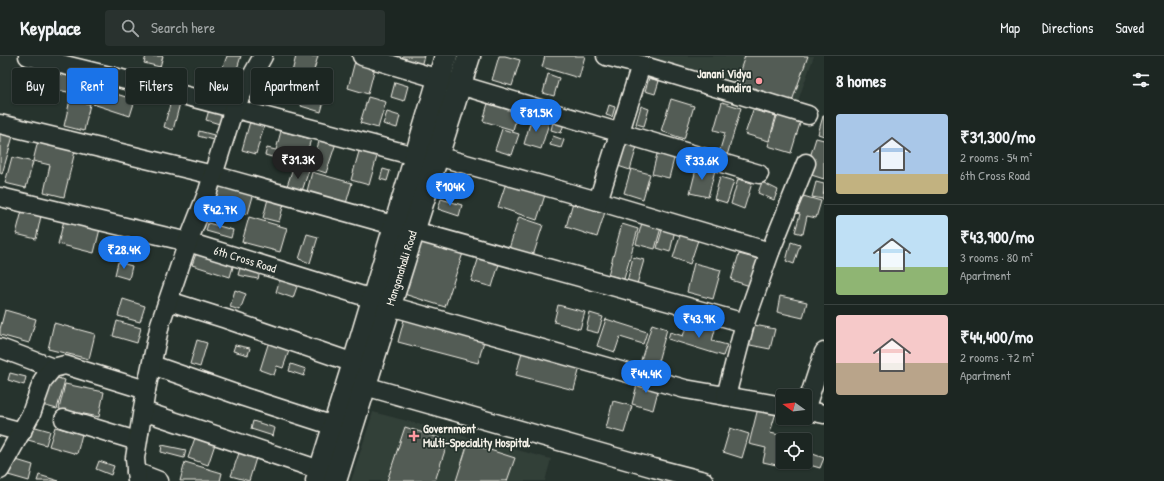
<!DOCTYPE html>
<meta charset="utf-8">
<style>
body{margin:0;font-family:"Patrick Hand",sans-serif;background:#29322f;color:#f1f3f6;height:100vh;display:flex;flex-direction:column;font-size:15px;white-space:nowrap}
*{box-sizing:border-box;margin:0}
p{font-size:13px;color:#a0a5a5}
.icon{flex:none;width:22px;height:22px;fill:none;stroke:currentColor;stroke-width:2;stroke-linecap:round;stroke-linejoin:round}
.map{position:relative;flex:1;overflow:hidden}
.panel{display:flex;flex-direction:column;background:#1c2622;width:340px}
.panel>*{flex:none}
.top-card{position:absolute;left:12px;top:12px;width:380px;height:36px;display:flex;gap:8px}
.needle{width:26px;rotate:285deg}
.buttons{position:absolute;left:776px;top:333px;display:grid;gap:8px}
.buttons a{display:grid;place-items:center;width:36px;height:36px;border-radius:4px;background:#1c2622;box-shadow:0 1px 3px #0004,0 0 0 1px #3a4340;font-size:20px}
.price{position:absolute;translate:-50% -34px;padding:0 9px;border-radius:14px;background:#1a73e8;color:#fff;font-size:13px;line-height:26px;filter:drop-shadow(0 1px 2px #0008)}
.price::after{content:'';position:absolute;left:50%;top:24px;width:12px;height:9px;margin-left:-6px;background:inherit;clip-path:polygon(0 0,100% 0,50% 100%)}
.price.selected{background:#222;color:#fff}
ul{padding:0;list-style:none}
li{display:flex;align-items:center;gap:12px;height:100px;padding:0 12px}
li+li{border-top:1px solid #3a4340}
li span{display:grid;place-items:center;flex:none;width:112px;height:80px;border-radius:4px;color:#555}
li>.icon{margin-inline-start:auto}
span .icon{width:48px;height:48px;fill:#fffc;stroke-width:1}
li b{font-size:17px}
h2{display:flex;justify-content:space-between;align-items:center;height:48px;padding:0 12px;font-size:17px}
.tag{padding:0 14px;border-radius:4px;background:#1c2622;box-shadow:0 1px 3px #0004,0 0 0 1px #3a4340;font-size:14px;line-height:36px}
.tag.selected{background:#1a73e8;color:#fff}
header{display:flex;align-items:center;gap:24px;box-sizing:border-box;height:56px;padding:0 20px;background:#1c2622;border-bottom:1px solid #3a4340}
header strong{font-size:19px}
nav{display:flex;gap:22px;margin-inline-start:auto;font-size:14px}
.search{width:280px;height:36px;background:#29322f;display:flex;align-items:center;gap:10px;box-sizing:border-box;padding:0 14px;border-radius:4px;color:#a0a5a5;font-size:15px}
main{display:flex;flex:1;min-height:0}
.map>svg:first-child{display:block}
</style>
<header>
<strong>Keyplace</strong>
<div class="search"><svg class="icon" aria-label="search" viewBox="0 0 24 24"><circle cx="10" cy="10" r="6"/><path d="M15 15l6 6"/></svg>Search here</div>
<nav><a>Map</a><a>Directions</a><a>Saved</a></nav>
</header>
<main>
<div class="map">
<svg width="824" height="425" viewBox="0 0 824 425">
<rect width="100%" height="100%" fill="#26332d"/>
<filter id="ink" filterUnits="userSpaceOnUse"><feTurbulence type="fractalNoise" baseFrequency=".025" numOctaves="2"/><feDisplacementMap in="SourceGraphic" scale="8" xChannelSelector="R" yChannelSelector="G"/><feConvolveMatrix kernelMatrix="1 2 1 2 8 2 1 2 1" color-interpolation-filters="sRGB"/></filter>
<g filter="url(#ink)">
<g fill="#333f39">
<path d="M630 0H814L796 50Z"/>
<path d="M373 356 551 403 545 425H351Z"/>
</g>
<g fill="#525c55" stroke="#f4f1e8">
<path d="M146 0H163L160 11 144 7Z"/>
<path d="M227 0H241L236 16 223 11Z"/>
<path d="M296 0H318L312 21 292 16Z"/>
<path d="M403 0H424L421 10 401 4Z"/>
<path d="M499 0H505L520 4 512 30 492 24Z"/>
<path d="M545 0H585L579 22 542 11Z"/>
<path d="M745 0H808L792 45 736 26Z"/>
<path d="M355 5 375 11 368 38 348 32Z"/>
<path d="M57 11 77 15 73 37 52 33Z"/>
<path d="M548 18 559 22 554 40 543 37Z"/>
<path d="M649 22 659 25 655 38 645 35Z"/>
<path d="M308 25 328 31 321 56 301 50Z"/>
<path d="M395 26 408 30 404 45 391 41Z"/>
<path d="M98 32 135 44 130 60 93 48Z"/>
<path d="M490 40 520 49 513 74 483 65Z"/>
<path d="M368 41 386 46 378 72 360 67Z"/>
<path d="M671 43 694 50 684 83 661 75Z"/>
<path d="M70 44 90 48 84 75 64 70Z"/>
<path d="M171 45 180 47 173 74 164 71Z"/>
<path d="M722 46 741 52 726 103 718 100 725 77 714 74Z"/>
<path d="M609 49 615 51 612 61 606 59Z"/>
<path d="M641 50 649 53 644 70 636 68Z"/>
<path d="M209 54 226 59 223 69 206 64Z"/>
<path d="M753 54 776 60 769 85 745 78Z"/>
<path d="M387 56 400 60 397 72 383 68Z"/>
<path d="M778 57 801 64 791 97 768 90Z"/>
<path d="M823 60H824V80L818 78Z"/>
<path d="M532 61 549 67 541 93 524 88Z"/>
<path d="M251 62 265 66 256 98 242 94Z"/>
<path d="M554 62 565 65 561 77 551 74Z"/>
<path d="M502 73 519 78 512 99 495 94Z"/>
<path d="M199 75 214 79 213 84 198 80Z"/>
<path d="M281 75 311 83 303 110 265 99 267 92 276 94Z"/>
<path d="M0 76 13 80 2 118 0 117Z"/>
<path d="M321 79 337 84 326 117 311 112Z"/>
<path d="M553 80 564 84 561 92 550 89Z"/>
<path d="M39 81 76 91 64 141 44 136 50 109 33 105Z"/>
<path d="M620 81 638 87 630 114 612 108Z"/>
<path d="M816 82 824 84V123L805 117Z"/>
<path d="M360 92 378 97 369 129 351 124Z"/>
<path d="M658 94 675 99 669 122 652 118Z"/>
<path d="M12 101 33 106 26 132 5 127Z"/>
<path d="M294 109 309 114 301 138 286 133Z"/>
<path d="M697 109 715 114 708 141 690 137Z"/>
<path d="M383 113 390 115 387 125 380 123Z"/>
<path d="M631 113 650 118 643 143 624 137Z"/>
<path d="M312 116 352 127 345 151 306 139Z"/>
<path d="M720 121 734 125 727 147 714 143Z"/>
<path d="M219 123 255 133 248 158 212 148Z"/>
<path d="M738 123 752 127 744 153 731 148Z"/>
<path d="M762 126 778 134 774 144 758 137Z"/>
<path d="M816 126 824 128 823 143 812 141Z"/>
<path d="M506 127 545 139 537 164 498 151Z"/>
<path d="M270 135 286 140 279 166 263 162Z"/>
<path d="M796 138 821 145 816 162 807 160 803 178 795 176 800 158 792 156Z"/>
<path d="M441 143 462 149 459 160 438 153Z"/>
<path d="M573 146 605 156 597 181 566 171Z"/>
<path d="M23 151 42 155 36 183 16 178Z"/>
<path d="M65 160 101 169 94 197 58 188Z"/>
<path d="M249 161 287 172 280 196 242 186Z"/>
<path d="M519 161 543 169 532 203 508 196Z"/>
<path d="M643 163 662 168 655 193 636 188Z"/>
<path d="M208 167 233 174 231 182 206 175Z"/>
<path d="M622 168 638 173 624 223 608 219Z"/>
<path d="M663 171 675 174 670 196 657 192Z"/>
<path d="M681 176 699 181 690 208 673 202Z"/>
<path d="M307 178 318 181 310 207 299 203Z"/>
<path d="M422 183 463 197 445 251 404 238Z"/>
<path d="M791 186 800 189 794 208 786 205Z"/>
<path d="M198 192 235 204 230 221 192 209Z"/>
<path d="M739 198 758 203 750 230 731 224Z"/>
<path d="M479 201 499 208 492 231 471 225Z"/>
<path d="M633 201 644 204 637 228 627 226Z"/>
<path d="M118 206 132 210 129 223 115 219Z"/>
<path d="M694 207 721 214 713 243 687 236Z"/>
<path d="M241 208 261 212 258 223 238 219Z"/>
<path d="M281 219 299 225 293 242 276 236Z"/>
<path d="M235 234 246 238 240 254 230 251Z"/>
<path d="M780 240 807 246 803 262 777 256Z"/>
<path d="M123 243 145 250 140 266 118 260Z"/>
<path d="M558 249 585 256 580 273 554 266Z"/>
<path d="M5 254 36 263 29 287 0 279V273Z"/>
<path d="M590 257 603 261 598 277 586 274Z"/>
<path d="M405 260 485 281 478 307 398 286Z"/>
<path d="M606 263 647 276 643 288 620 281 615 296 597 290Z"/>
<path d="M117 265 141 272 137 287 113 280Z"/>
<path d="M688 266 715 274 712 285 727 289 723 300 668 283 670 276 683 280Z"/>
<path d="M54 267 95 278 89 303 48 293Z"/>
<path d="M652 268 667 273 657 309 641 304Z"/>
<path d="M749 268 775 273 770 293 745 288Z"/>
<path d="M271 279 292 286 283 312 277 310 274 319 260 314Z"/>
<path d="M197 284 207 287 200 311 190 308Z"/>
<path d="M235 289 250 292 248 299 233 295Z"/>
<path d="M522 296 580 311 574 334 516 319Z"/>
<path d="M291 308 306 313 304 320 289 315Z"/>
<path d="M10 317 26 321 24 329 8 324Z"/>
<path d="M50 320 65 324 57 353 42 349Z"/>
<path d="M639 321 660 327 653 354 632 348Z"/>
<path d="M65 328 104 336 99 361 59 353Z"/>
<path d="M613 345 632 350 624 377 606 372Z"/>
<path d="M759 348 777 353 770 377 789 381 788 384H783V404L781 410 763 406 766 392 749 388Z"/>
<path d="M253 365 275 372 273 380 251 373Z"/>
<path d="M32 370 50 375 46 389 28 384Z"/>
<path d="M55 371 82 378 77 398 49 390Z"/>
<path d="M405 371 448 385 435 425H387Z"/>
<path d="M730 372 749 378 742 402 723 396Z"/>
<path d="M196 379 216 385 208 409 188 402Z"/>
<path d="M468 387 515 402 507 425H456Z"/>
<path d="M162 389 186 394 184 402 161 396Z"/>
<path d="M239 397 256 402 249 425 231 420Z"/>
<path d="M810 397 824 402 820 412 806 408Z"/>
<path d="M13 403 33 409 29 425 8 419Z"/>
<path d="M99 405 114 410 111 419 96 413Z"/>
<path d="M185 406 222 417 220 425H180Z"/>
<path d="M39 419 59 425H37Z"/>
</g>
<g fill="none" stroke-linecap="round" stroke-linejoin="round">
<defs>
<g id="minor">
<path d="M28 0 118 22 415 100"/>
<path d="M362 0 759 118"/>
<path d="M606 0 641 9 808 59"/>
<path d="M0 68 213 119 745 267"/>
<path d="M437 100 598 145 770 196"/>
<path id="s1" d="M0 141 188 186 373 243"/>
<path d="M598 145 641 9"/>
<path d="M169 245 226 263 354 307"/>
<path d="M390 250 685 333 783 350"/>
<path d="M0 292 53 312"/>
<path d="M152 309 244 341 334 370"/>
<path d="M351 326 654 412 704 425"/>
<path d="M726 340 745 267 770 196 806 107"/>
<path d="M805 354 824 296"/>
<path d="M805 354 824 358"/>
<path d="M143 355 320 414"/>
<path d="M64 363 137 385"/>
<path d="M0 370 22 376"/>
<path d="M0 414 31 358 43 324 53 312 65 309 146 334"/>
<path d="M136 416 159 425"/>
<path d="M137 425 135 402 146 334 160 268 188 186 208 135 234 52 263 0"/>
</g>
<g id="major">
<path d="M317 425 354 307 446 0"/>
<path id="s2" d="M335 425 405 201 469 0"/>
</g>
</defs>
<use href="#minor" stroke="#f4f1e8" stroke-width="21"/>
<use href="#major" stroke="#f4f1e8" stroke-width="25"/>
<use href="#minor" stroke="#26332d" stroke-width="18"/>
<use href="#major" stroke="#26332d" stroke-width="22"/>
</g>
</g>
<g fill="#ff9aa2" stroke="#26332d" stroke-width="1.5">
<circle cx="759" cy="25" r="4"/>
<path d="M412 374h4v4h4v4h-4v4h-4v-4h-4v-4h4z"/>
</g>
<g text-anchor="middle" stroke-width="3.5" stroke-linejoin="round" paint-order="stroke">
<g font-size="12" font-weight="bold" fill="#f4f1e8" stroke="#26332d" text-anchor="end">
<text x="751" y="22">Janani Vidya<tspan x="751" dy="14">Mandira</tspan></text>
<text x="423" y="377" text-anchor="start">Government<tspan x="423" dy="14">Multi-Speciality Hospital</tspan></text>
</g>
<g font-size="12" fill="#f4f1e8" stroke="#26332d">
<text dy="4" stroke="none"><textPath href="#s1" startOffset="253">6th Cross Road</textPath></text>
<text dy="4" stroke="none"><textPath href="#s2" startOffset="223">Manganahalli Road</textPath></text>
</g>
</g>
</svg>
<div class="buttons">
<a><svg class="needle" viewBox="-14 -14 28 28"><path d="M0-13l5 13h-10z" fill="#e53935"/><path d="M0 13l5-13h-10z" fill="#a0a5a5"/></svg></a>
<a><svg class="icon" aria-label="locate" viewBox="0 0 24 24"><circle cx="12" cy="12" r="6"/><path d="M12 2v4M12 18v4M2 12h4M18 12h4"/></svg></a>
</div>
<b class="price" style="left:536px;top:77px">₹81.5K</b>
<b class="price selected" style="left:298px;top:124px">₹31.3K</b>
<b class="price" style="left:702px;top:125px">₹33.6K</b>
<b class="price" style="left:450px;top:151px">₹104K</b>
<b class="price" style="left:220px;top:174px">₹42.7K</b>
<b class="price" style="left:124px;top:214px">₹28.4K</b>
<b class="price" style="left:699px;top:283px">₹43.9K</b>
<b class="price" style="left:646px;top:338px">₹44.4K</b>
<div class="top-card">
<a class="tag">Buy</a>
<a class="tag selected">Rent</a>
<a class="tag">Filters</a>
<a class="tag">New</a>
<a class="tag">Apartment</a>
</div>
</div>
<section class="panel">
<h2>8 homes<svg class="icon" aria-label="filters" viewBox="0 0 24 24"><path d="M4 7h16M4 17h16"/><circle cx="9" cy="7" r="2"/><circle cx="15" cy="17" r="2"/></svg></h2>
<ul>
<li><span style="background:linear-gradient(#a9c7e8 75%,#c2b280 0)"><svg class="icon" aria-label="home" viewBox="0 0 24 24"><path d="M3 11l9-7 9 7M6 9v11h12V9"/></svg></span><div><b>₹31,300/mo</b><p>2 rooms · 54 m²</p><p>6th Cross Road</p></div></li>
<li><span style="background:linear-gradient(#bfe0f5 65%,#8fb573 0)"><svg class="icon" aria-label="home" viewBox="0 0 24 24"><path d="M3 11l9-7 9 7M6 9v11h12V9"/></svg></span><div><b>₹43,900/mo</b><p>3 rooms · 80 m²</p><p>Apartment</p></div></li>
<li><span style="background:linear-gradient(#f6c9c9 60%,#b9a48a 0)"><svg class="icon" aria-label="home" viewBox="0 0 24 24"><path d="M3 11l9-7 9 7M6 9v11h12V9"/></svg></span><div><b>₹44,400/mo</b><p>2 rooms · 72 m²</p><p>Apartment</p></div></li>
</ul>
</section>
</main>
